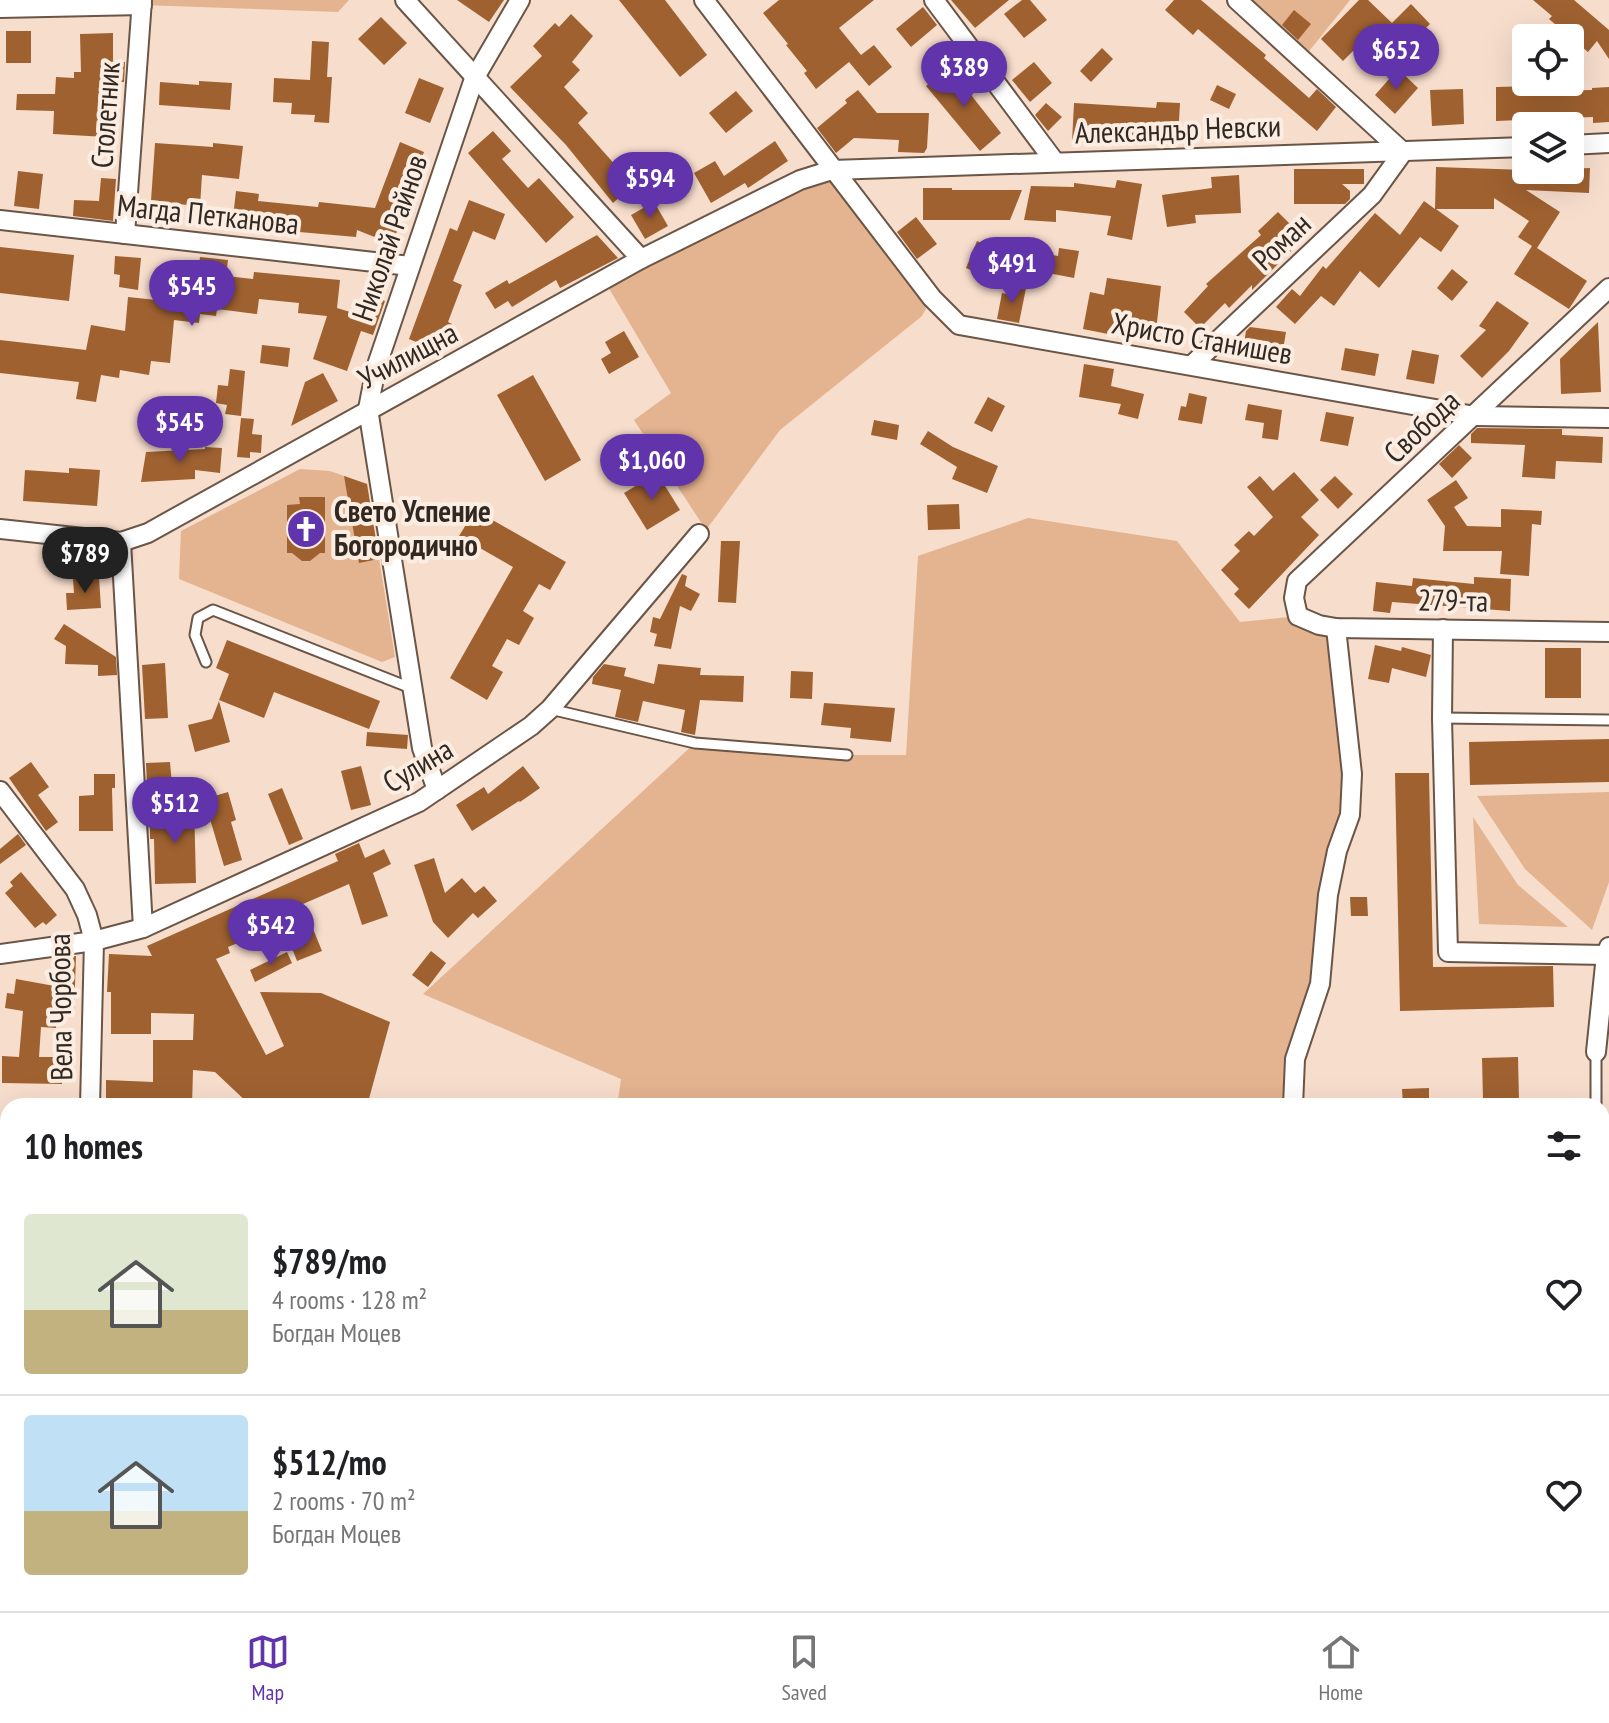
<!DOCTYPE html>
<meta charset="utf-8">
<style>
body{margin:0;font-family:"PT Sans Narrow",sans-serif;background:#f2f2f2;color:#202124;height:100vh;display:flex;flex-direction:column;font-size:30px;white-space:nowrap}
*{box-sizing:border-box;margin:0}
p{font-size:26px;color:#757577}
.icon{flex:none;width:44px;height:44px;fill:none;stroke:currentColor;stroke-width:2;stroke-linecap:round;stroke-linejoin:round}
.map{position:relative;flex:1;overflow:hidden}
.details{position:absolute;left:0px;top:1098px;width:1610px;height:514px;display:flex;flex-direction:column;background:#fff;border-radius:24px 24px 0 0;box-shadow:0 8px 32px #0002}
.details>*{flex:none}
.buttons{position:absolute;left:1512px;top:24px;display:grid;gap:16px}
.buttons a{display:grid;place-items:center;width:72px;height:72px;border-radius:8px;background:#fff;box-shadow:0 8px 32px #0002;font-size:40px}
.price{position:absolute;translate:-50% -68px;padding:0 18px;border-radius:28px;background:#6134ac;color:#fff;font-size:26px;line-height:52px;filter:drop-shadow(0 2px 4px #0008)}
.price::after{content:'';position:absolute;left:50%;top:48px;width:24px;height:18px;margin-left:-12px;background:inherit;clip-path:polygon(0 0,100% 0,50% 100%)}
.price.on{background:#222;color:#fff}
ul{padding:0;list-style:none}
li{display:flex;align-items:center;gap:24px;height:200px;padding:0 24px}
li+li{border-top:2px solid #e0e0e0}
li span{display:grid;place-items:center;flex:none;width:224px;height:160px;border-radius:8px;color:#555}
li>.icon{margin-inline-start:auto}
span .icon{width:96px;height:96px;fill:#fffc;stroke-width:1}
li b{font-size:34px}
h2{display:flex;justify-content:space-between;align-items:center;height:96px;padding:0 24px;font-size:34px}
.menu{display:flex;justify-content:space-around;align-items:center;height:112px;border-top:2px solid #e0e0e0;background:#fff;font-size:22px;color:#757577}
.menu a{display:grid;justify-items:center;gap:4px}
.menu .on{color:#6134ac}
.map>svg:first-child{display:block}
</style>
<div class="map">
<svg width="1609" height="1611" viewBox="0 0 1609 1611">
<rect width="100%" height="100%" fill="#f7ddcc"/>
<g fill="#e4b38f">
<path d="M142 0H349L338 12 142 5Z"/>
<path d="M1237 0H1350L1302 60Z"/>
<path d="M832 170 932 298 922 316 780 430 706 530 634 420 671 393 604 280Z"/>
<path d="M300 469 330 471 367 484 395 657 382 662 179 579 181 531Z"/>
<path d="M1028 518 1177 541 1240 622 1298 616 1336 628 1352 774 1293 1106H617L621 1079 423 994 695 743 847 755H906L918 556Z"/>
<path d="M1609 792V882L1592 930 1525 869 1477 796Z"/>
<path d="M1473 817 1518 885 1568 927 1479 924Z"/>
<path d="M285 1604H666L590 1611H286Z"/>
<path d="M849 1604H1156L1133 1611H851Z"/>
<path d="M1322 1604H1600L1599 1611H1394Z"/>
</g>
<path fill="#df9d6c" stroke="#ab7a56" stroke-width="2" d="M8 1604H261L205 1611H0Z"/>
<g fill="#9f6130">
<path d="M457 0H504L489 22Z"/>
<path d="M619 0H665L707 55 680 77Z"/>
<path d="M779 0H874L839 28 861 55 874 45 892 67 869 86 849 62 816 89 804 73 807 71 786 45 788 44 763 13Z"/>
<path d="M951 0H1009L975 28Z"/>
<path d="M1022 0H1030L1047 20 1024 38 1004 14Z"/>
<path d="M1174 0H1201L1266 55 1264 58 1309 98 1317 89 1336 107 1317 131 1198 29 1193 35 1165 10Z"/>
<path d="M1359 0H1368L1392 23 1411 4 1430 24 1387 66 1363 41 1343 61 1321 39Z"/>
<path d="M1533 0H1574L1609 30V59L1597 41 1588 52 1549 19 1552 16Z"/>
<path d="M923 7 937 25 911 47 896 29Z"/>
<path d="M1294 10 1311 24 1298 40 1282 25Z"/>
<path d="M571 14 593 36 572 62 580 70 564 87 588 113 578 123 633 185 613 203 566 145 510 87 542 56 533 46 555 23 559 27Z"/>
<path d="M381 17 407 43 384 65 358 39Z"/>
<rect x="6" y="31" width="25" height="32"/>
<path d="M113 33V61L125 62 124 82 109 81 106 137 53 134 54 111 16 110 17 94H55L56 77 74 78V72H81L80 34Z"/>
<path d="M312 41 329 42 327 77H332L329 123 314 122 315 115 291 114 292 103 273 102 274 78 310 80Z"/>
<path d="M1102 48 1113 59 1091 82 1080 71Z"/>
<path d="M1034 62 1052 83 1030 102 1012 80Z"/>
<path d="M949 67 1001 133 980 151 926 86Z"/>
<path d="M1398 69 1418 88 1395 114 1375 95Z"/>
<path d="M419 78 444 88 430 123 405 113Z"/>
<path d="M199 81 232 83 230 110 159 105 160 82 199 85Z"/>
<path d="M1217 85 1236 94 1229 109 1210 100Z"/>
<path d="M1535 86V91L1592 90V88L1609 87V122L1593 123V117L1496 121V87Z"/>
<path d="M1463 89 1464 124 1432 126 1430 90Z"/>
<path d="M858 90 877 113H929L927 148 924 153 898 152 899 140 854 138 836 153 817 128 847 103 845 100Z"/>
<path d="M736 91 753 111 726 133 709 113Z"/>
<path d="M1157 102 1180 103 1178 138 1154 137 1152 124 1150 137H1140V140L1098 138V143L1072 142 1074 103 1156 108Z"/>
<path d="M1046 103 1062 117 1048 131 1035 115Z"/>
<path d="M493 131 511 151 502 159 528 188 539 178 574 217 546 243 468 153Z"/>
<path d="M775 141 788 161 748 188 745 183 711 203 694 173 715 161 724 176Z"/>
<path d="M400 142 424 152 411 184 406 182 393 218 401 221 392 244 357 230 356 237 232 226 236 191 259 194 258 201 318 207 319 202 375 208Z"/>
<path d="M155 143 213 147V143L243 146 239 179 202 175 200 206 177 204 176 216 150 215Z"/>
<path d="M1436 167 1526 170 1590 168 1589 193 1526 190 1560 212 1537 248 1587 281 1569 309 1514 274 1532 246 1518 237 1529 221 1494 198V209H1436L1459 226 1441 252 1420 237 1379 288 1360 271 1334 306 1321 296 1295 324 1276 307 1292 289 1300 296 1323 266 1326 269 1375 213 1400 235 1424 201 1435 209Z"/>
<path d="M1294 169H1364V184H1342L1350 191V199L1345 204H1294Z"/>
<path d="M18 171 43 174 39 209 14 206Z"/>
<path d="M1239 175 1241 213 1195 215 1196 223 1167 227 1162 195 1212 188 1211 177Z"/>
<path d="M101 178 116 179 113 221 73 216 74 200 99 201Z"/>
<path d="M1117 180 1142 184 1132 240 1107 235 1111 216 1056 210V222L1024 220 1031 186 1074 187V183L1115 188Z"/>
<path d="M923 188H952V190H1022L1010 220H923Z"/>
<path d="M469 200 505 214 495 240 473 231 453 281 462 285 448 322 452 324 445 343 436 340 433 349 409 339 450 228 457 231Z"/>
<path d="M654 202 668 226 645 239 631 215Z"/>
<path d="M1278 212 1304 238 1252 290V285L1229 308 1225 303 1200 328 1184 312 1208 286 1206 284 1261 235 1258 231Z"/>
<path d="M916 217 937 244 917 259 897 232Z"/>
<path d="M597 235 618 258 560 288 556 280 512 307 508 301 495 309 485 293 507 280 509 284Z"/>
<path d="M977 241 997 250 986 277 966 268Z"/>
<path d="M0 247 74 255 69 301 0 293Z"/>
<path d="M1059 248 1079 251 1074 278 1048 273 1046 282 1024 278 1029 251 1058 256Z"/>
<path d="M115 256 141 258 138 290 119 287 120 275 114 274Z"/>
<path d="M200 257 228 260 226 276 253 279 254 272 340 280 337 308 360 315 367 295 385 301 373 335 361 331 347 371 313 359 327 316 298 313 299 303 259 299 257 314 217 309 216 316 200 314 199 323 174 320 170 363 151 361 149 375 120 370 119 378 101 375 96 402 76 399 79 382 0 373V340L86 350 91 325 125 331 128 297 185 303 186 295 196 296Z"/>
<path d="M1452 269 1468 282 1452 301 1437 288Z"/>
<path d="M1107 278 1161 286 1156 331 1115 327 1113 335 1083 329 1090 292 1104 295Z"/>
<path d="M1011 285 1026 288 1019 323 997 319 1002 293 1010 295Z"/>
<path d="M1497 301 1529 323 1509 351 1482 378 1460 356 1486 330 1479 326Z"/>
<path d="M1598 322 1601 392 1561 394 1560 359Z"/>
<path d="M1250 327 1286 332 1282 356 1243 350 1246 331Z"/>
<path d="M624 331 639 357 609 374 601 359 611 353 605 342Z"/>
<path d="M262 345 290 348 288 367 260 363Z"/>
<path d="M1345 348 1379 354 1375 376 1341 370Z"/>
<path d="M1412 350 1439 355 1434 384 1406 379Z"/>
<path d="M1084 364 1114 369 1111 386 1144 394 1138 419 1118 414 1121 404 1079 397Z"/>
<path d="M230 369 245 371 241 416 225 414 227 405 216 403 218 385 228 386Z"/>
<path d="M323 373 338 401 291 426 305 382Z"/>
<path d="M533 375 581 460 545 481 497 395Z"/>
<path d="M1189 393 1207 397 1202 424 1178 420 1181 406 1186 407Z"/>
<path d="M988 397 1005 406 992 432 974 423Z"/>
<path d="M1248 404 1282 410 1278 440 1262 438 1264 423 1245 420Z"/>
<path d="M1326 412 1354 417 1348 446 1320 441Z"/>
<path d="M241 418 254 419 252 434 262 435 261 453 250 452V458L237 457Z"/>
<path d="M874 420 899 425 897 440 871 435Z"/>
<path d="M1477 428 1562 429V435L1603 437 1602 463 1556 461 1555 479 1522 477 1525 445 1471 443V434Z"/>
<path d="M928 431 953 447 998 466 987 493 952 479 957 467 920 444Z"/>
<path d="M1459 445 1472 458 1452 478 1439 464Z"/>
<path d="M205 447 222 448 220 473 195 470V479L141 482 146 452 205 449Z"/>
<path d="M69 468 100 470 97 506 23 501 25 470 69 473Z"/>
<path d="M1294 472 1319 500 1301 517 1319 535 1249 609 1234 594 1239 589 1221 570 1240 551 1234 545 1249 531 1254 536 1273 517 1247 487 1260 476 1273 491Z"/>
<path d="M657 473 680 510 647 530 624 493Z"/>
<path d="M344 476 367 484 379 559 359 563Z"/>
<path d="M1335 476 1353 494 1338 509 1320 490Z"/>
<path d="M1456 480 1468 498 1454 507 1467 526 1501 527V509L1542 511 1541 525 1532 524 1529 576 1500 574 1502 551H1443L1445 526 1427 500Z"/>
<path d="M299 497H325V553H320L310 561H302L292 553H287V505L300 504Z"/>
<path d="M959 504 960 529 928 530 927 505Z"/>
<path d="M475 510 566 562 550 590 539 584 523 611 534 618 519 645 507 639 492 666 503 672 487 700 450 678 513 567 459 536Z"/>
<path d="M721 541H740L736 603 718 602Z"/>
<path d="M682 574 687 576 685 586 700 594 691 611 680 606 671 649 654 646 657 634 650 632 653 617 660 619Z"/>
<path d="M99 577 101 608 67 610 66 593H74L73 579Z"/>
<path d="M1474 577 1511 579 1510 611 1392 602 1390 613 1373 611 1376 582 1412 586 1413 578 1474 584Z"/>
<path d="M64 624 116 657 117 675 98 676V665L65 664 66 646 54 639Z"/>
<path d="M227 640 380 701 369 729 274 692 264 718 219 700 229 674 216 668Z"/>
<path d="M1375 645 1401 651 1402 647 1431 655 1426 677 1392 668 1389 683 1368 679Z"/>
<rect x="1545" y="648" width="36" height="50"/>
<path d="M165 663 168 718 145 719 142 665Z"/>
<path d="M604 664 626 668 624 676 654 684 658 664 701 668 700 675 744 676 743 702 700 700 695 735 681 732 685 710 643 701 638 722 615 717 621 690 592 684 593 677Z"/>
<path d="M791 671 813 672 812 699 790 698Z"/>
<path d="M219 701 230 742 195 752 188 725 212 719Z"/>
<path d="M824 703 895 708 891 742 850 738 851 728 821 725Z"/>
<path d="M367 732 408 735 407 749 366 746Z"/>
<path d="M1609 739V782L1470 785 1469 742Z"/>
<path d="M31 762 49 787 38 795 58 822 46 831 9 778Z"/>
<path d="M170 762 172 785 147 786 146 763Z"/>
<path d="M361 766 371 805 351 810 341 771Z"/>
<path d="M523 766 540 788 520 802 519 801 472 831 456 805 484 787 488 794Z"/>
<path d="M1395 773H1429L1433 967 1553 966 1554 1007 1400 1011Z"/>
<path d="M94 774H115V788H112L113 831H79V796L94 795Z"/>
<path d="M282 788 303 839 289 845 268 794Z"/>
<path d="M228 792 236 820 231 822 242 860 224 866 204 799Z"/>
<path d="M164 802H194L196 883 155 884 154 839H150V822H164Z"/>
<path d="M18 834 26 845 0 864V849Z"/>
<path d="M359 843 365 858 384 849 391 864 373 873 388 916 362 925 349 884 303 904 322 951 297 961 283 925 228 947 230 953 216 959 266 1055 284 1046 260 992 321 993 390 1022 367 1106H251L215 1072 193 1070 192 1106 106 1102V1080L153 1082V1040H193L194 1014 151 1013V1034H111V992H107L109 954 152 956 147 946 338 861 335 854Z"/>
<path d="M434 858 445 893 462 878 475 893 484 886 497 901 478 918 473 913 448 938 433 922 414 865Z"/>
<path d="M21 872 57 915 46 925 43 922 35 928 5 893 13 886 10 882Z"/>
<path d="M1350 897H1367L1368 916H1351Z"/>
<path d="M431 951 446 963 428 987 412 975Z"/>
<path d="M287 952 292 963 255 982 250 970Z"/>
<path d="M76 956 74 1014 57 1013 56 1028 41 1027 39 1057H62V1084L2 1083V1056L19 1057 23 1011 5 1008 7 993 14 994 16 979 60 987 61 958Z"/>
<path d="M1518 1057 1519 1100H1483L1482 1058Z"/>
<path d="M1429 1088V1106H1403L1402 1089Z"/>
</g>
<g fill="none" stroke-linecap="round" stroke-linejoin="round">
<defs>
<g id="service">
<path d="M206 662 195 635 198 618 213 610 411 688"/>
<path d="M550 709 695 743 847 755"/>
<path d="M1442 718 1609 720"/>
<path d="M1596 1052V1106"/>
<path d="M1602 1346 1609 1347"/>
</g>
<g id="minor">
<path d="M405 0 641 259"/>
<path d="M704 0 932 298 959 325 1475 416 1609 418"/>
<path d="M934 0 1055 162"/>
<path d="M0 8 142 5"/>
<path d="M1570 145 1609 143"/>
<path d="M0 220 410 266"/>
<path d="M125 234 142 0"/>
<path d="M1609 288 1297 581 1294 598 1298 616 1319 625 1336 628 1609 632"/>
<path d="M1192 365 1372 195 1403 152 1237 0"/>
<path d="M0 529 121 542 148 533 641 259 800 180 832 170 1526 147"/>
<path d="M121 542 143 928"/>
<path d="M1443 629 1442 718 1448 952 1606 955"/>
<path d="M437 790 422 748 368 409 376 368 474 79 520 0"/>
<path d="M0 791 75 889 87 915 94 941 90 1106"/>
<path d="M0 954 94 941 143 928 419 802 531 726 550 709 699 534"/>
<path d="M1596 1052 1606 955 1609 947"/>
<path d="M1293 1106 1295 1059 1320 984 1328 895 1337 851 1350 815 1352 774 1336 628"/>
<path d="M1602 1448H1609"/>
<path d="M0 1507 8 1505"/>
<path d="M0 1556H8"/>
<path d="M590 1611 656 1606"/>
</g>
<path id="tertiary" d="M0 1592 5 1611"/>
</defs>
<use href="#service" stroke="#6a5546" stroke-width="13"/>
<use href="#minor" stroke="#6a5546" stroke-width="22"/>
<use href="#tertiary" stroke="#6a5546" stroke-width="26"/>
<use href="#service" stroke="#fff" stroke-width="9"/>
<use href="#minor" stroke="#fff" stroke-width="18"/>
<use href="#tertiary" stroke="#fff" stroke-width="22"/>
</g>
<defs>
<symbol id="church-disc" viewBox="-11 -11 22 22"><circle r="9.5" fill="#6134ac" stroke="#fcede2"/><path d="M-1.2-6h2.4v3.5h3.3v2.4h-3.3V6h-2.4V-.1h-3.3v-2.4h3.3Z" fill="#fff"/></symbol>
</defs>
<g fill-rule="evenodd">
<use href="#church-disc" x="284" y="507" width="44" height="44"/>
</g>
<g text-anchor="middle" stroke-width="8" stroke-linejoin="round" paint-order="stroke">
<g font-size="30" fill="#312821" stroke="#fcede2">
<text transform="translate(106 115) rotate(-86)" y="10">Столетник</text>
<text transform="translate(1178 130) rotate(-2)" y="10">Александър Невски</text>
<text transform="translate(208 215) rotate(6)" y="10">Магда Петканова</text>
<text transform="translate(390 238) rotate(-71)" y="10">Николай Райнов</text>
<text transform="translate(1282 242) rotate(-43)" y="10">Роман</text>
<text transform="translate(1202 339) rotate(10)" y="10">Христо Станишев</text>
<text transform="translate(408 356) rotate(-28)" y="10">Училищна</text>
<text transform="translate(1422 427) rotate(-43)" y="10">Свобода</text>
<text transform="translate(1453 601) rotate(1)" y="10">279-та</text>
<text transform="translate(418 766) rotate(-31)" y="10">Сулина</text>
<text transform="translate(61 1007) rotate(-91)" y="10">Вела Чорбова</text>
</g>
<g font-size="30" font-weight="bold" fill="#312821" stroke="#fcede2" text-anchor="start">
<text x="334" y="522">Свето Успение<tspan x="334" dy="34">Богородично</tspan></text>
</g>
</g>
</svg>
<div class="buttons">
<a><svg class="icon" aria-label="locate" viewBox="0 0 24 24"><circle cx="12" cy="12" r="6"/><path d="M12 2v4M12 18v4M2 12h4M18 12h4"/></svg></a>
<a><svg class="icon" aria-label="layers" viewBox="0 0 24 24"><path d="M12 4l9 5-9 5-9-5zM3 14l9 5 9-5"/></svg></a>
</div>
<b class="price" style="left:1396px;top:92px">$652</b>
<b class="price" style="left:964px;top:109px">$389</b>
<b class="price" style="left:650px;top:220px">$594</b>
<b class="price" style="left:1012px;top:305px">$491</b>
<b class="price" style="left:192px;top:328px">$545</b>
<b class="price" style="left:180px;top:464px">$545</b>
<b class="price" style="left:652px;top:502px">$1,060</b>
<b class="price on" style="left:85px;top:595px">$789</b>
<b class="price" style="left:175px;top:845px">$512</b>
<b class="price" style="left:271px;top:967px">$542</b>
<section class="details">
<h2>10 homes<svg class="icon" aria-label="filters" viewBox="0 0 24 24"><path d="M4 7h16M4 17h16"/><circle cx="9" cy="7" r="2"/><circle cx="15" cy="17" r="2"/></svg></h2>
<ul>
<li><span style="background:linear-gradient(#dfe7d0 60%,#c2b280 0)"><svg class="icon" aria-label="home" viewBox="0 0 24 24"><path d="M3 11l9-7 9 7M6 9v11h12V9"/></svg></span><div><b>$789/mo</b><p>4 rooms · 128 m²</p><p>Богдан Моцев</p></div><svg class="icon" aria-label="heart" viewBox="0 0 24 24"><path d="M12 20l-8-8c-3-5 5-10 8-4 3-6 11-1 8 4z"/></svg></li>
<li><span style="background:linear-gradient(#bfe0f5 60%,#c2b280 0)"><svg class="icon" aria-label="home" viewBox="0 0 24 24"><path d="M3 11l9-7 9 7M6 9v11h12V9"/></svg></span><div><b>$512/mo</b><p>2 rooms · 70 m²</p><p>Богдан Моцев</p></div><svg class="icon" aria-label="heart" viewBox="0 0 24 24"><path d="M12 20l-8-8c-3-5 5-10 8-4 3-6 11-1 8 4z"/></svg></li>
</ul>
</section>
</div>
<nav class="menu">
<a class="on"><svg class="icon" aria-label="map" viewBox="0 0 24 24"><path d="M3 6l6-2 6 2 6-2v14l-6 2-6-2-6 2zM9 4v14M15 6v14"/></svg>Map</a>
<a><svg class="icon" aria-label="saved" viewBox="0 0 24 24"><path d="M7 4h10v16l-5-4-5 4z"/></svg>Saved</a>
<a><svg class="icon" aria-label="home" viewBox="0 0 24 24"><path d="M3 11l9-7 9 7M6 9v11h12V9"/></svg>Home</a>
</nav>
